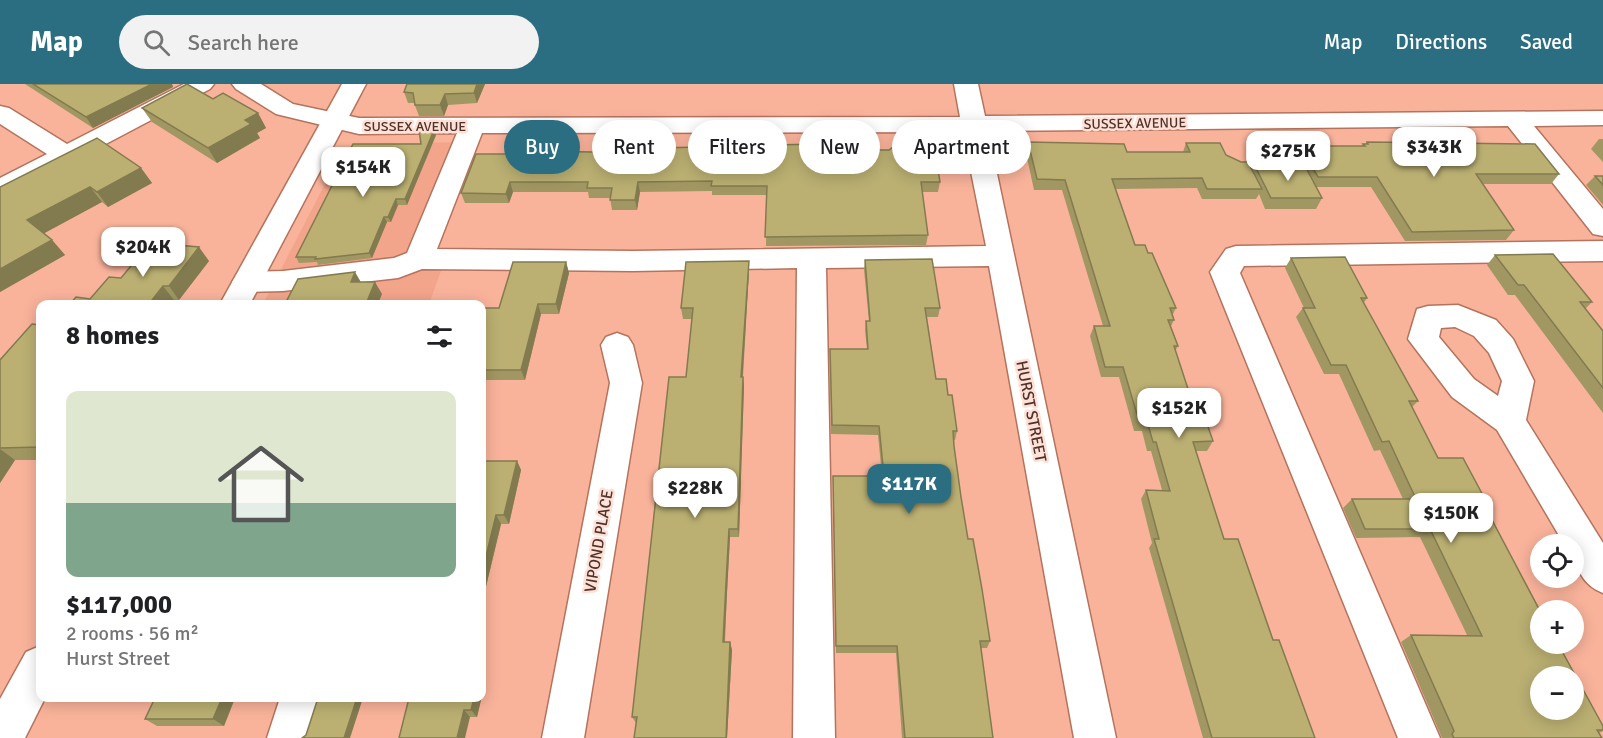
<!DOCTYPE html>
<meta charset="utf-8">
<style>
body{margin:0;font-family:Signika,sans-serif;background:#f2f2f2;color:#202124;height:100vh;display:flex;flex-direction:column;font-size:22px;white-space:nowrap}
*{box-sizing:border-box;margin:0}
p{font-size:20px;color:#757577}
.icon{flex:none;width:33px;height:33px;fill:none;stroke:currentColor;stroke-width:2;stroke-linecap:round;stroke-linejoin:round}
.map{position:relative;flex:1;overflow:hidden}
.drawer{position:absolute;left:36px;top:216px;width:450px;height:402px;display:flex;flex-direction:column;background:#fff;border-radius:12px;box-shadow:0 3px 15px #0003}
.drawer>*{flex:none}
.guide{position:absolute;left:504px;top:36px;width:570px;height:54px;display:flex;gap:12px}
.tools{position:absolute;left:1530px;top:450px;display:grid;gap:12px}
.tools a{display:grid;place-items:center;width:54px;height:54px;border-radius:50%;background:#fff;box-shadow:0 3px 15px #0003;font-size:30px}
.price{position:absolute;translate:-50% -51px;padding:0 14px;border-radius:12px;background:#fff;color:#222;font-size:20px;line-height:39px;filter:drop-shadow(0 2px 3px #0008)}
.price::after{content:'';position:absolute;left:50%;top:36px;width:18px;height:14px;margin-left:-9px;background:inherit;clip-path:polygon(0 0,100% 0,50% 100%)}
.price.current{background:#2c6e81;color:#fff}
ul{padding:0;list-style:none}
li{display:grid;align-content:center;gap:12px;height:318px;padding:0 30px}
li span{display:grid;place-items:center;height:186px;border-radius:12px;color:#555}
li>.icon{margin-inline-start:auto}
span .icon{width:108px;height:108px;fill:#fffc;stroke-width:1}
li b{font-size:26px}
h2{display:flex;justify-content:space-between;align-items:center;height:72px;padding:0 30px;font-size:26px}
.chip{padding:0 21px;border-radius:27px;background:#fff;box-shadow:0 3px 15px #0003;font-size:21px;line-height:54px}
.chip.current{background:#2c6e81;color:#fff}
header{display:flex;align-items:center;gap:36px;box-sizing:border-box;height:84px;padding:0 30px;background:#2c6e81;color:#fff}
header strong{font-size:28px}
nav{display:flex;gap:33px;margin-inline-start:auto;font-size:21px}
.search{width:420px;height:54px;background:#f2f2f2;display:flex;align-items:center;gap:15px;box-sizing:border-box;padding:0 21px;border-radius:33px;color:#757577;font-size:22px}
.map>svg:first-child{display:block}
</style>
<header>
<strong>Map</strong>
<div class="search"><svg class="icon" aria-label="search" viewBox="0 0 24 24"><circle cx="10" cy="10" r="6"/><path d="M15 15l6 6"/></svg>Search here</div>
<nav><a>Map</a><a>Directions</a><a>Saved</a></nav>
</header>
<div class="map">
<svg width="1603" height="654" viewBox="0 0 1603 654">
<rect width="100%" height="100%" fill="#fab39b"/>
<path fill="#f3a58b" d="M465 58 419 175 445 176 429 220H263L342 67 359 60Z"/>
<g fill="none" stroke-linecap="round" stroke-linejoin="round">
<defs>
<g id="minor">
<path d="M184 0H214L210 5 9 111 0 114V94L47 70 0 40V22L9 24 67 60Z"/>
<path d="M232 0H261L293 20 359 34 960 33 954 0H978L985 32 1603 27V41L1534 42 1603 125V152L1593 150 1508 42 988 47 1116 654H1074L989 182 826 184 835 654H793L797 184 633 187 422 185 398 194 283 207 247 208 237 205 232 198 237 191 247 188 283 187 394 174 407 169 457 49 359 50 276 30 236 5ZM963 48 986 162 633 167 437 165 482 49Z"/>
<path d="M1603 157V177L1244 182 1240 189 1440 654H1398L1210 188 1226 165 1236 162Z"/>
<path d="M1458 221 1496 236 1513 255 1534 297 1526 336 1603 459V509C1582 501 1574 482 1574 460H1564L1497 346 1452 313 1408 255 1417 225 1428 222ZM1455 243 1474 252 1489 269 1502 297 1498 312 1474 295 1439 253 1441 244Z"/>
<path d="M617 249 628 253 633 261 642 299 584 654H542L610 299 601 261 606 253Z"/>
<path d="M280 614H321L309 654H267Z"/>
</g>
<g id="major">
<path d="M342 0H366L250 220H220Z"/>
<path d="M40 562V614H45L25 654H0V615L26 568Z"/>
</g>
</defs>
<use href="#minor" stroke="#b5735d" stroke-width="3"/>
<use href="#major" stroke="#b5735d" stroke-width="3"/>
<use href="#minor" fill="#fff" fill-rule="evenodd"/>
<use href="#major" fill="#fff" fill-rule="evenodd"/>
</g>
<g fill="#a19762">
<path d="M25 0H172L173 3 93 44Z"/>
<path d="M407 0H485L477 19 448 21 444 32H419L414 19H408L404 8Z"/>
<path d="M213 15 258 29 266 44 257 49 260 54 217 79 152 38 142 24Z"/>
<path d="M436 51 407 121H398L391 138H387L372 174 318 181 317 178 299 179 296 173 421 60Z"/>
<path d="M1599 55H1603V78L1591 65Z"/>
<path d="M1028 58 1127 68H1183L1186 59 1226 71 1253 87 1255 82H1301L1295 72 1300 62H1361L1363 60H1365L1367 58 1559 90 1551 100H1482L1514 146 1506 156 1405 157 1371 103H1316L1322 114 1316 125H1265L1259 110 1256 115H1202L1197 104 1115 105 1135 161 1148 169 1176 224 1172 232 1174 236 1171 242 1178 262 1175 267 1189 308 1213 357 1207 367H1196L1224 455 1273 556 1315 654H1203L1149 464 1152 459 1141 415 1146 406H1162L1151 367H1147L1142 347H1134L1119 293H1101L1090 252 1094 242H1103L1062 106H1034L1026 69Z"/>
<path d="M821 62 858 66 940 98 938 108H922L928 151 926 161 766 162 767 111H712V107L640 108 637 126H612L610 114H589L588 108H513L509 119H465L461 109 476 70 704 74H769Z"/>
<path d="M141 84 152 99 108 123 102 118 44 149 52 156 65 171 0 208V103Z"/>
<path d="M1595 92H1603V121L1586 101Z"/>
<path d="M1495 171 1592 218 1585 225 1603 247V329L1515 211H1508L1487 181Z"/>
<path d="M1291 174 1367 214 1363 220 1418 317 1412 323 1438 374 1486 417 1483 420 1603 642V647L1599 649 1602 654H1442L1401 558 1411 551H1467L1420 453 1356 454 1343 424 1352 415H1403L1380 366 1374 367 1339 290H1324L1296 233 1303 224H1304L1285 184Z"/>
<path d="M865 176 940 224 938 233H927L936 295 948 311 957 347 955 356H953L954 362 961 413 968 455 990 557 987 564H981L993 654H902L896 569H836L833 392H882L878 351 831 350 830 265H867L865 246 866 237H869L864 186Z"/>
<path d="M209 177 179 216H174L171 220H70L90 215 121 194Z"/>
<path d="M566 178 569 189 559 230H541L525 296H482V224H499Z"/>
<path d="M749 187 743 293 744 302 739 453H730L727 507 725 558H730L732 566 727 654H634L636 639 632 633 686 293 692 235H683L681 224Z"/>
<path d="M40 241V376H15L0 399V276Z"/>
<path d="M482 377H517L521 386 509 440H501L482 519Z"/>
<path d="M482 600 484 603 477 633H470L409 614H482Z"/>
<path d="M155 614H235L224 642H157L145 635Z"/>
</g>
<g fill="#837b50">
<path d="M152 0H172L173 3 93 44 86 33Z"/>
<path d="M477 0H485L477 19 474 9Z"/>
<path d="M445 10 448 21 444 32 440 21Z"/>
<path d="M258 29 266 44 257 49 260 54 217 79 208 64 245 36Z"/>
<path d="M434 46 436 51 407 121 405 115Z"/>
<path d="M141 84 152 99 108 123 97 108Z"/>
<path d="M510 98 513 108 509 119 506 110Z"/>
<path d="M638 98 640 108 637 126 635 116Z"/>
<path d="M90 103 102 118 41 151 27 136Z"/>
<path d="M396 115 398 121 391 138 388 133Z"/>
<path d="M384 133 387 138 372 174 369 169Z"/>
<path d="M52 156 65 171 0 208V185Z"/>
<path d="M199 163 209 177 179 216 169 202Z"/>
<path d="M749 177V187L742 302 741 293Z"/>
<path d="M566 178 569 189 559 230 556 220Z"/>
<path d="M355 188 362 200 351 198Z"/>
<path d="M375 198 382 210 378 220H366Z"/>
<path d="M163 202 174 216 171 220H149Z"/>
<path d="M538 220 541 230 525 296 521 286Z"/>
<path d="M743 293 744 302 739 453 738 445Z"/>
<path d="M0 365 15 376 0 399Z"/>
<path d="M517 377 521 386 509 440 504 431Z"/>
<path d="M496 431 501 440 482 519V489Z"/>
<path d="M729 445 730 453 724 566 723 558Z"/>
<path d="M730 558 732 566 727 654H726Z"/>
<path d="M482 600 484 603 477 633 471 626 474 614H482Z"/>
<path d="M222 614H235L224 642 213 635Z"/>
<path d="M357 614 362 617 350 654H344Z"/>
<path d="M464 626 470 633 465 654H457Z"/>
</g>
<g fill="#bbb072" stroke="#837b50" stroke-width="1.5" fill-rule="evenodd">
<path d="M33 0H152L86 33Z"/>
<path d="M187 0 213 15 223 9 258 29 245 36 251 40 208 64 142 24Z"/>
<path d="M407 0H477L474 9 445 10 440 21H415L413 9 404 8Z"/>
<path d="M419 46H434L405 115H396L388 133H384L369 169 315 175 316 173H296L353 60H421Z"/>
<path d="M97 54 141 84 97 108 90 103 27 136 52 156 0 185V103Z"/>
<path d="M1028 58 1124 60 1127 68H1190L1186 59H1220L1226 71 1241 78H1248L1262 105H1207L1202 94 1112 95 1135 161H1145L1148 169H1152L1176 224H1170L1174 236H1168L1178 262H1174L1189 308H1196L1213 357 1193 358 1224 455H1238L1273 556H1279L1315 654H1212L1154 455H1159L1146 406 1170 407 1156 358H1153L1147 337H1139L1123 283H1105L1094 242H1110L1065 96 1037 95Z"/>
<path d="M1367 58 1535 60 1559 90H1476L1514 146 1412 148 1377 93H1318L1300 62H1365L1363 60H1368Z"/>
<path d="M821 60V62H858V66H889L893 63 912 64 917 60 934 61 940 98H921L928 151 765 153 767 102H711L712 97 638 98 635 116H610L612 104H587L588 98H510L506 110 461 109 476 70H531L532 67 654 69 655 64 703 63 702 74H769L771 61Z"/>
<path d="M1255 82H1305L1322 114H1271Z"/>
<path d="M1595 92H1603V101Z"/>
<path d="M164 160 199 163 169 202H163L149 220H70L76 213 90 215 109 193 121 194 135 177 149 178Z"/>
<path d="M1553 170 1592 218H1580L1603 247V304L1524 201H1518L1495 171Z"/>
<path d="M1345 173 1367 214H1361L1418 317H1409L1438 374H1463L1486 417H1482L1540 527V560H1558L1603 642V646H1597L1602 654H1454L1452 650 1454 647 1411 551 1482 552 1430 445H1365L1352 415H1416L1389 357 1382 358 1346 281H1331L1303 224H1315L1291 174ZM1540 592H1574V626H1540Z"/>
<path d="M932 175 940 224H925L936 295H946L948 311H952L957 347H953L954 362 961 413 968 455H973L982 505 990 557H980L993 654H905L897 562H836L833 392H884L879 342 832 341 830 265H868L866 237H870L865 176Z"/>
<path d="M749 177 741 293H743L738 445H729L726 499 723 558H730L726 654H634L637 633H632L669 293H686L693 224H681L686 178Z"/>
<path d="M513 178H566L556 220H538L521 286H482V224H499Z"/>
<path d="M355 188 351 198H375L366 220H285L298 195Z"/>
<path d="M32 240 40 241V363L0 364V276Z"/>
<path d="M482 377H517L504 431H496L482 489Z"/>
<path d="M155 614H222L213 635H145Z"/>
<path d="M318 614H357L344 654H302L306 651Z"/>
<path d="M409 614H474L471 626H464L457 654H399Z"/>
</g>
<g text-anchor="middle" stroke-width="5" stroke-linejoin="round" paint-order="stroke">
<g font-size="14" fill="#4f3229" stroke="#fee0d6">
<text transform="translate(1135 39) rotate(-1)" y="5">SUSSEX AVENUE</text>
<text x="415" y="47">SUSSEX AVENUE</text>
</g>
<g font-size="16" fill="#4f3229" stroke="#fee0d6">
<text transform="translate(1032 327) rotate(79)" y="6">HURST STREET</text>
<text transform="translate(598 457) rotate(-80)" y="6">VIPOND PLACE</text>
</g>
</g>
</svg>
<div class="tools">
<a><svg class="icon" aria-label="locate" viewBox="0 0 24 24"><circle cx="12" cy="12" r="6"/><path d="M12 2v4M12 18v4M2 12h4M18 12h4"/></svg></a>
<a>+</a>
<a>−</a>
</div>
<b class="price" style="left:1434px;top:94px">$343K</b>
<b class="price" style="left:1288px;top:98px">$275K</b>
<b class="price" style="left:363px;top:114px">$154K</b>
<b class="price" style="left:143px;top:194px">$204K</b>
<b class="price" style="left:1179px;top:355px">$152K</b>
<b class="price current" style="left:909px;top:431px">$117K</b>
<b class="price" style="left:695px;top:435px">$228K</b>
<b class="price" style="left:1451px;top:460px">$150K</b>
<div class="guide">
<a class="chip current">Buy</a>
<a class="chip">Rent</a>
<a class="chip">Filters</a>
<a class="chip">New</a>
<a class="chip">Apartment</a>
</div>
<section class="drawer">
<h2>8 homes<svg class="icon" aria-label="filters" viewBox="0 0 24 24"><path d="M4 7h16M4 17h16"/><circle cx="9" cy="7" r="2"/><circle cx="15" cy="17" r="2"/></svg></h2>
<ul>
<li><span style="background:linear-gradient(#dfe7d0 60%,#7fa58c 0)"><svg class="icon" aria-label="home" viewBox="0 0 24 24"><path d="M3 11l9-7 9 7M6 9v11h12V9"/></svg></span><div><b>$117,000</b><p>2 rooms · 56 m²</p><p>Hurst Street</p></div></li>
</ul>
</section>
</div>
